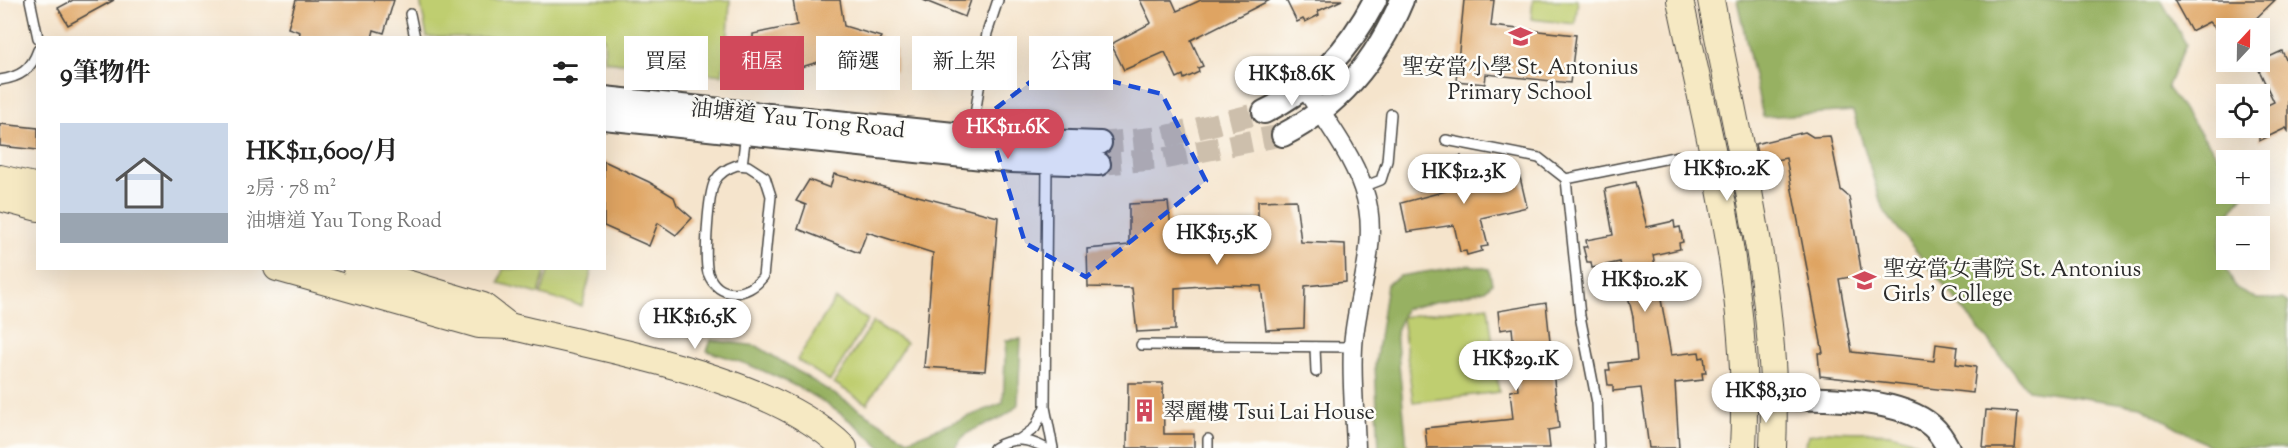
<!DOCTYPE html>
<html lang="zh-TW">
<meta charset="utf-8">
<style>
body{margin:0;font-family:"Sorts Mill Goudy","Noto Serif TC",serif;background:#f6f6f6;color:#222;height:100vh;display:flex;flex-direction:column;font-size:22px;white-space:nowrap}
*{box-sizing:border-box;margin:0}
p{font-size:20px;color:#767676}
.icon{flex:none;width:33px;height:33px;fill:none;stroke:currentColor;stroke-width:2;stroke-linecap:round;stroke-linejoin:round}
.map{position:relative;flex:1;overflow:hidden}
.details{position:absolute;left:36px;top:36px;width:570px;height:234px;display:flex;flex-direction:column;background:#fff;border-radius:0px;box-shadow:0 6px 24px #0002}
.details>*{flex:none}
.guide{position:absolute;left:624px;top:36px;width:570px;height:54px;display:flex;gap:12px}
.needle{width:39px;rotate:22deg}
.tools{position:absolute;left:2216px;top:18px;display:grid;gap:12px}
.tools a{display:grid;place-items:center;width:54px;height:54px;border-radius:0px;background:#fff;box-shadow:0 6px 24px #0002;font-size:30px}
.price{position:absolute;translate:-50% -51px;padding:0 14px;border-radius:21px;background:#fff;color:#222;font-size:20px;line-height:39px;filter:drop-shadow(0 2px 3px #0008)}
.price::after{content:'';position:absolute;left:50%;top:36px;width:18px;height:14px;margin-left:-9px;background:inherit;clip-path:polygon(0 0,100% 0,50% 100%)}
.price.current{background:#d1495b;color:#fff}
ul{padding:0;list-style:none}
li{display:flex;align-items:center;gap:18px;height:150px;padding:0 24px}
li+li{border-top:2px solid #e0e0e0}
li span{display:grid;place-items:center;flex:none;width:168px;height:120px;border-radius:0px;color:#555}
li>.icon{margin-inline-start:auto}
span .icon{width:72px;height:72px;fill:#fffc;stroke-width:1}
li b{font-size:26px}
h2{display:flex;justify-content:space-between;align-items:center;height:72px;padding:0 24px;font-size:26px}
.pill{padding:0 21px;border-radius:0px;background:#fff;box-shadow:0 6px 24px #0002;font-size:21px;line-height:54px}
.pill.current{background:#d1495b;color:#fff}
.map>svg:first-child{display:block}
</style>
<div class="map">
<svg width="2288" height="448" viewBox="0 0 2288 448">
<rect width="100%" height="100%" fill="#fdfcf7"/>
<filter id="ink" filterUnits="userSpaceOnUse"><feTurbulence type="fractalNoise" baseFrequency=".0167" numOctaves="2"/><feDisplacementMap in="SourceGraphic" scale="12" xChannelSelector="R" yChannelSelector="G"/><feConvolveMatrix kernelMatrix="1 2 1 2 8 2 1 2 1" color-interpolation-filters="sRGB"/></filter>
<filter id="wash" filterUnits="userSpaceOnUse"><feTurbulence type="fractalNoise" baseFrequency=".008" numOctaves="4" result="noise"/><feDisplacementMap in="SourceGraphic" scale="24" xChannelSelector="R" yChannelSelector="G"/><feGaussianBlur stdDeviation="1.35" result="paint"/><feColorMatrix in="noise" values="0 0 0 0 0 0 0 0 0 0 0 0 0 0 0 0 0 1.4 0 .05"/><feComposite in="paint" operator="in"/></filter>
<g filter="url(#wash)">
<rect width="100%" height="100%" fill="#f5e4cc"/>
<g fill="#bfce70" stroke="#757c4e" stroke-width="1.5">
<path d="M420 0H730L728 38 722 75 605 61 604 38 427 37Z"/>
<path d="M1533 0H1578L1575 24 1531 19Z"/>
<path d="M503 269H546L539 294 499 283Z"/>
<path d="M549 269H592L582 306 541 295Z"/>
<path d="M835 299 868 320 830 381 797 360Z"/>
<path d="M1488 306 1499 392 1413 402 1402 317Z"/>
<path d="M873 322 906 343 867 404 834 383Z"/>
<path d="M1829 431C1861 433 1897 428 1924 448H1804L1809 435Z"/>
</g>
<g fill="#97b162" stroke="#616e46" stroke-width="1.5">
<path d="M1737 0H2161L2186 44 2167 88 2226 167V194H2244L2224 221 2219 252 2236 288 2257 299H2282L2288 303V448H2213L2140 406 2028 390 1883 210 1853 111 1763 117Z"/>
<path d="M1469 265 1489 269 1492 283 1485 290 1405 309 1396 332 1407 448H1379L1375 365 1387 284 1400 276Z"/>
<path d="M1021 339 1018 404C1001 427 967 422 955 448H881C833 400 772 370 707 351L711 340 757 346 908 440 1003 403 1006 340Z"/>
</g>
<g id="blocks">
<g fill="#dfa462">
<path d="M73 0H114L68 25 58 8Z"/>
<path d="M296 0H394L384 33 374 30 372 38H299L300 32 288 28Z"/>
<path d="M793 0H840L844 26 881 37 877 47H896V70L882 71 875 82 825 60 774 75 769 67 756 75 743 57 753 47V34L797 25Z"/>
<path d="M923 0H971L965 17Z"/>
<path d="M1140 0H1172L1177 11 1201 0H1270L1191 40 1203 66 1198 68 1199 72 1184 79 1183 75 1177 78 1165 52 1124 70 1111 44 1151 23Z"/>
<path d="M1286 0H1342L1318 11 1319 15 1305 22 1303 19 1297 22Z"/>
<path d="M1464 0H1494L1491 26 1576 35 1570 83 1486 74 1485 84 1456 81Z"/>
<path d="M2174 0H2275L2246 28H2240L2231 20 2219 32 2209 22 2191 31Z"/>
<path d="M2282 51 2288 64V131L2286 128 2259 141V109L2274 102 2258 68V62Z"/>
<path d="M0 124 38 128V150L0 146Z"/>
<path d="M1805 132 1813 137 1830 136 1841 190 1849 197 1862 275 1839 279 1852 352 1934 361 1936 344 1958 347 1956 364 1976 367 1973 393 1820 376 1818 353H1823L1786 158 1759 163 1755 144Z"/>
<path d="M1461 156 1462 160 1469 158 1474 185 1520 177 1527 207 1481 218 1488 246 1481 247 1482 251 1467 255 1466 251 1460 252 1454 225 1407 232 1401 203 1446 191 1441 164 1447 163 1446 159Z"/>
<path d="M604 161 649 182 674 197 677 205 692 218 676 235 658 223 649 246 604 226Z"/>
<path d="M834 174 998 217 985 371 924 367 933 253 867 232 859 253 798 229 806 205 796 201 809 180 830 188Z"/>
<path d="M1635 182 1647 227 1674 221 1675 228 1680 227 1683 242 1679 243 1680 249 1653 255 1671 355 1699 352 1700 358 1704 357 1706 373H1702L1703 380 1675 383 1679 448H1649L1641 388 1613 391V385H1608L1606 370H1610L1609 363 1637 360 1633 317 1620 262 1592 268 1591 262H1587L1583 247H1587L1586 240 1613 235 1605 189Z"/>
<path d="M1296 200 1301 242 1345 244 1346 282 1305 286 1304 328 1266 330 1261 286 1217 285 1175 288V330L1137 332 1132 288 1088 287 1087 249 1129 245V204L1168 202 1173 245 1216 247 1258 243V201Z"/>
<path d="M1546 303 1559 428 1548 430 1550 448H1427L1425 428 1513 419 1510 391 1518 390 1512 328 1500 330 1498 311Z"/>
<path d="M1128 383H1163L1164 434H1194V448H1127Z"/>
<path d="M1986 410 2018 412 2015 448H1983Z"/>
</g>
</g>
</g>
<g filter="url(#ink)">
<use href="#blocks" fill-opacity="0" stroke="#494743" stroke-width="1.5"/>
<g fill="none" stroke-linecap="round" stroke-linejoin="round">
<g stroke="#cdbfac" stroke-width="22" stroke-dasharray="22 11" stroke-linecap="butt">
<path d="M1100 143 1163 137 1264 112"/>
<path d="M1099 164 1161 159 1283 135"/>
</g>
<defs>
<g id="service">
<path d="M30 0 38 38"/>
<path d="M410 14 415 38"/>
<path d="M0 80C20 77 31 70 38 50"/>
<path d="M972 136 987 33 998 0"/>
<path d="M1446 140 1539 158 1566 179 1679 156"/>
<path d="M1047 163 1045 407 1053 448"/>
<path d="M737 165 748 166 765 177 771 196 763 277C748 297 718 300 708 273 704 259 708 194 715 181 720 172 728 168 737 165Z"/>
<path d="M742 165 746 133"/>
<path d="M1566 179 1580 316 1597 403 1599 448"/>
<path d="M1363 187 1381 180 1387 161 1391 114"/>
<path d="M1141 345 1353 347"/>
<path d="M1315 347 1316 372"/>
<path d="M1020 439 1035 428 1044 409"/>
<path d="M994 448C1012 437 1027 438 1045 448"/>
<path d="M1208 448V439"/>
</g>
<path id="minor" d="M1305 88C1325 119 1351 153 1363 188 1382 241 1356 294 1353 347 1351 380 1355 415 1356 448"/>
<g id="tertiary">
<path d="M604 98 1012 140 1100 143"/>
<path d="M1264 112C1315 87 1349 50 1375 0"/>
<path d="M604 118 1011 161 1099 164"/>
<path d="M1283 135C1339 106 1378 58 1402 0"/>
<path d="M1775 398C1819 399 1897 396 1932 426 1939 432 1944 440 1948 448"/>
</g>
<g id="secondary">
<path d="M1680 0C1711 147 1751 297 1743 448"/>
<path d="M1711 0C1738 145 1780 300 1773 448"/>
<path d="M0 178 38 187"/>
<path d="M0 198 38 208"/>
<path d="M277 268 479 325 509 326C606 350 773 377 844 448"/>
<path d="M356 268 483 306 509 326"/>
</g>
</defs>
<use href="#service" stroke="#494743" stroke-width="12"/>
<use href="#minor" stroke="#494743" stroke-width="21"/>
<use href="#tertiary" stroke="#494743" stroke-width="26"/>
<use href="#secondary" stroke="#494743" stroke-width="28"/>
<use href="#service" stroke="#fff" stroke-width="9"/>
<use href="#minor" stroke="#fff" stroke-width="18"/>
<use href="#tertiary" stroke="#fff" stroke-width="22"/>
<use href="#secondary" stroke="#f6e9c3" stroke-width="26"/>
</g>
</g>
<path fill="#1d4ed8" fill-opacity="0.2" stroke="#1d4ed8" stroke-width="4.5" stroke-dasharray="12 8" stroke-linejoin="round" d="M1051 66 1162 94 1206 181 1086 277 1025 243 986 116Z"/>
<defs>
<symbol id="school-bare" viewBox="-9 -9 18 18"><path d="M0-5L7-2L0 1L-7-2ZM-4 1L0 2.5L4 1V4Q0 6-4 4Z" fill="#d1495b" stroke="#fdfcf7" stroke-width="2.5" paint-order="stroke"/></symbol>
<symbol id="building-bare" viewBox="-9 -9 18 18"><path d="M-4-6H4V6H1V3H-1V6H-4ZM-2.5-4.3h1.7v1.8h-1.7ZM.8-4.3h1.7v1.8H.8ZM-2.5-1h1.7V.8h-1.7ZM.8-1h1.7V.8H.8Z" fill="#d1495b" stroke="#fdfcf7" stroke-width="2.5" paint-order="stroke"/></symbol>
</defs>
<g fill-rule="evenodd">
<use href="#school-bare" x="1504" y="20" width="33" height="33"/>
<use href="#school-bare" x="1848" y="264" width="33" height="33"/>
<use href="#building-bare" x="1128" y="394" width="33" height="33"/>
</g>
<g text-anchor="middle" stroke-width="5" stroke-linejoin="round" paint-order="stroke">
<g font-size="22" fill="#2b2b2b" stroke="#fdfcf7" text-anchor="start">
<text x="1520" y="74" text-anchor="middle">聖安當小學 St. Antonius<tspan x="1520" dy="25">Primary School</tspan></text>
<text x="1883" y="276">聖安當女書院 St. Antonius<tspan x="1883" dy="25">Girls' College</tspan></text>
<text x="1163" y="419">翠麗樓 Tsui Lai House</text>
</g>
<g font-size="22" fill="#2b2b2b" stroke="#fdfcf7">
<text transform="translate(798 118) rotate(6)" y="8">油塘道 Yau Tong Road</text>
</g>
</g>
</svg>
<div class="tools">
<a><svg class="needle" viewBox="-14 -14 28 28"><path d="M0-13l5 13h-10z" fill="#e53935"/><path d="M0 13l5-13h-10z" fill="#767676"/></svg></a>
<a><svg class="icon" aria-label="locate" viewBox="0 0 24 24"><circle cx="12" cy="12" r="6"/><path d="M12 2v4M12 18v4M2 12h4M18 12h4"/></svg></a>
<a>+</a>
<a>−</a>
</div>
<b class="price" style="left:1292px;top:107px">HK$18.6K</b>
<b class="price current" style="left:1008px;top:160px">HK$11.6K</b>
<b class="price" style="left:1727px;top:202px">HK$10.2K</b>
<b class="price" style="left:1464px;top:205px">HK$12.3K</b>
<b class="price" style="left:1217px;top:266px">HK$15.5K</b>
<b class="price" style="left:1645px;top:313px">HK$10.2K</b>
<b class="price" style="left:695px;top:350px">HK$16.5K</b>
<b class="price" style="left:1516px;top:392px">HK$29.1K</b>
<b class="price" style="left:1766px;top:424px">HK$8,310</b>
<div class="guide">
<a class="pill">買屋</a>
<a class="pill current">租屋</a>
<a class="pill">篩選</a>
<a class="pill">新上架</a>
<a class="pill">公寓</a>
</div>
<section class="details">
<h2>9筆物件<svg class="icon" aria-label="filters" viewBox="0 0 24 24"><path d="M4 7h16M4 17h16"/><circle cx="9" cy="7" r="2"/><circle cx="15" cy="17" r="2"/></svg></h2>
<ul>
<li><span style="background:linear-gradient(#c9d6e8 75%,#9aa5b1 0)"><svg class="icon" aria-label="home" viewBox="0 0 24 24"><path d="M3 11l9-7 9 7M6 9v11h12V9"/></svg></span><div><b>HK$11,600/月</b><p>2房 · 78 m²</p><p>油塘道 Yau Tong Road</p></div></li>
</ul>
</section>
</div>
